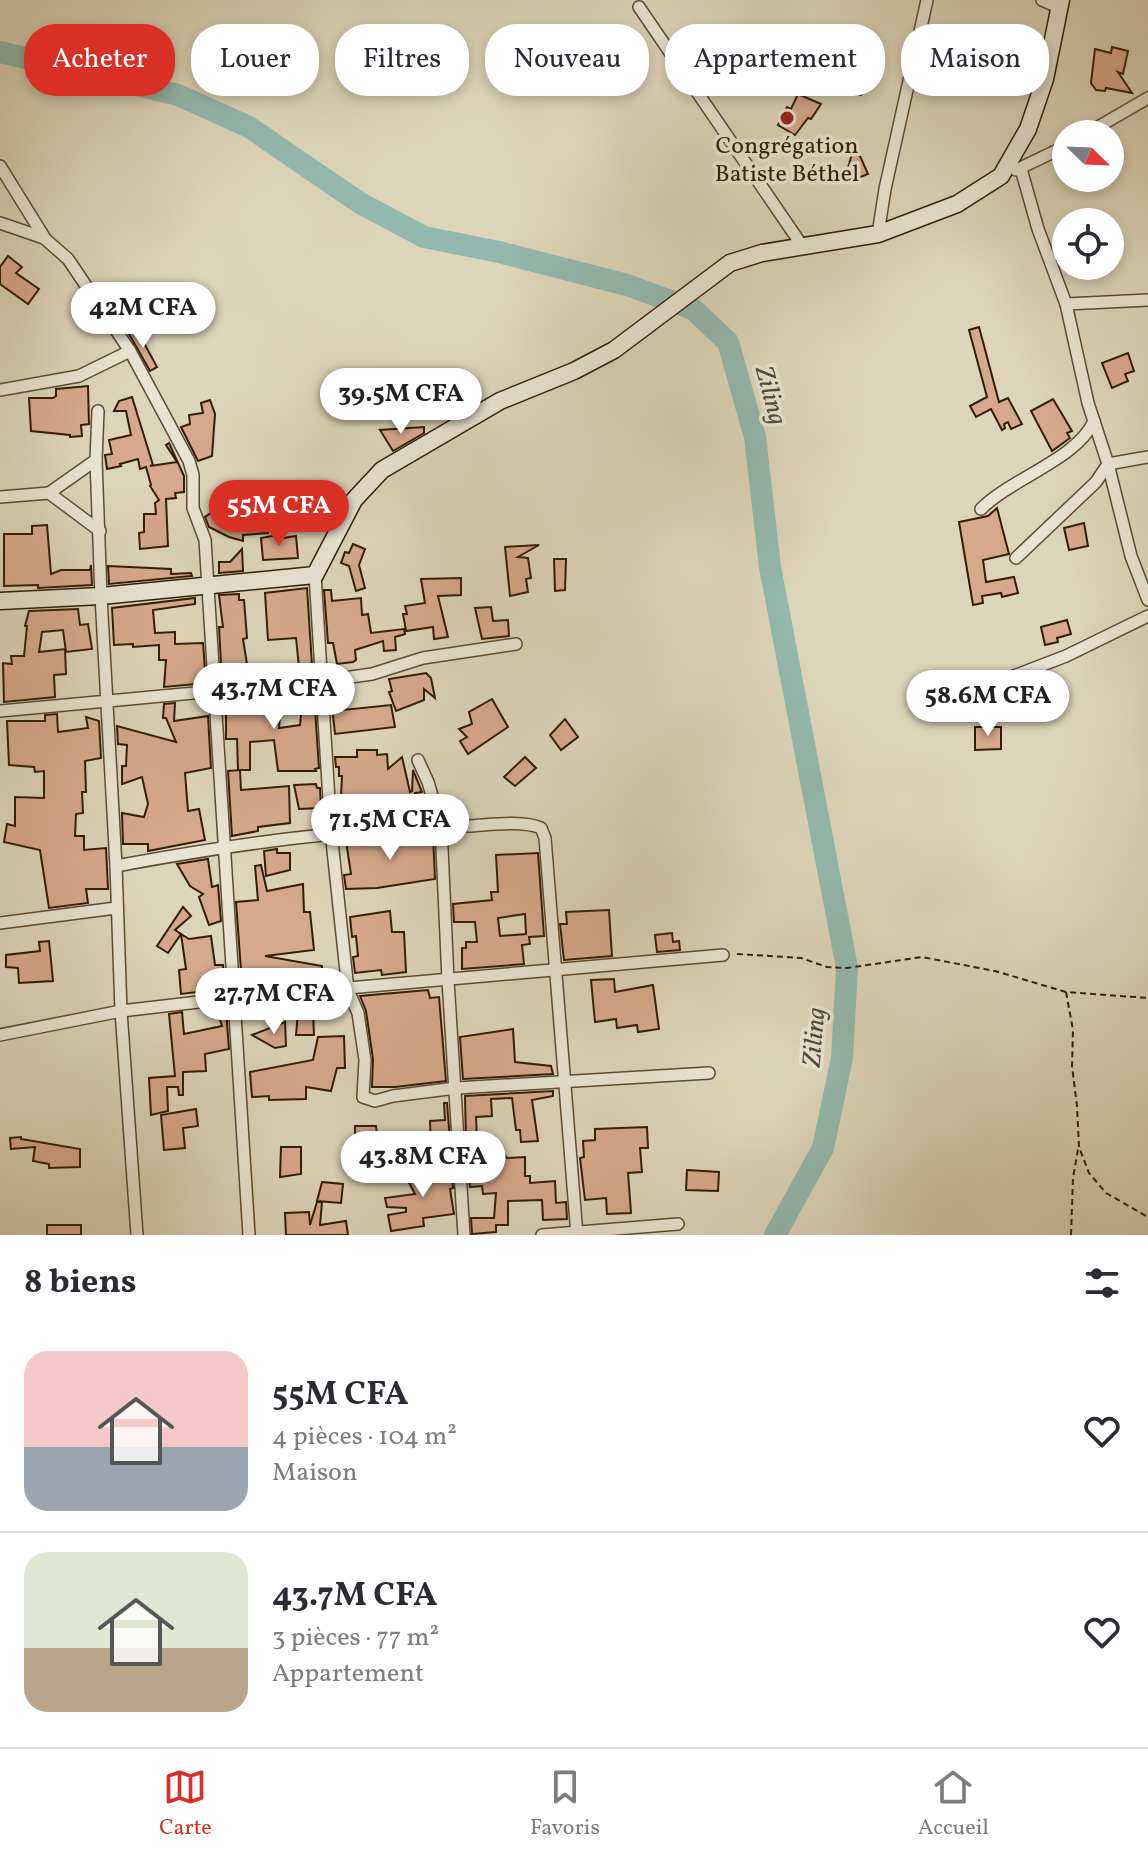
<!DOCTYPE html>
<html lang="fr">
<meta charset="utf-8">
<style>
body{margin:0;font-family:Vollkorn,serif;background:#f7f7f7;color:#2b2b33;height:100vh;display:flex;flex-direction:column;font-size:30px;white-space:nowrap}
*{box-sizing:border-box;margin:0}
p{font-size:26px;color:#7c7c81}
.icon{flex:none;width:44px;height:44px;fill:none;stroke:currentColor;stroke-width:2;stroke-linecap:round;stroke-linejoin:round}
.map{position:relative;height:1235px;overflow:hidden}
.drawer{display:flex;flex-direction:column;background:#fff;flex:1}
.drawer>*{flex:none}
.top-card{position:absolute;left:24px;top:24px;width:1100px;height:72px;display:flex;gap:16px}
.needle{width:52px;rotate:113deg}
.controls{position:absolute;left:1052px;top:120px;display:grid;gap:16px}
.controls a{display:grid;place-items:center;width:72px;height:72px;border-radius:50%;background:#fff;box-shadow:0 4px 12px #0003;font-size:40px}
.price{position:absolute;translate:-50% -68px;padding:0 18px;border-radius:28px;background:#fff;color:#222;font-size:26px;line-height:52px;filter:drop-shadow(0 2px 4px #0008)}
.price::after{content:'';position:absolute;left:50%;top:48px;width:24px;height:18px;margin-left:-12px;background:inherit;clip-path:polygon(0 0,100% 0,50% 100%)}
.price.on{background:#d93025;color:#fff}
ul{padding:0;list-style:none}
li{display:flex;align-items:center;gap:24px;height:200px;padding:0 24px}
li+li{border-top:2px solid #e1e1e2}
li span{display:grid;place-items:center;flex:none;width:224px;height:160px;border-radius:24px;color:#555}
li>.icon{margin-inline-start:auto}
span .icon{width:96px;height:96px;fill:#fffc;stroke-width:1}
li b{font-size:34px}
h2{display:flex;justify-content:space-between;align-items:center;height:96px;padding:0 24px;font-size:34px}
.pill{padding:0 28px;border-radius:32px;background:#fff;box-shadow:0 4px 12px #0003;font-size:28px;line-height:72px}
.pill.on{background:#d93025;color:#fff}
.menu{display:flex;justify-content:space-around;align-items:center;height:112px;border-top:2px solid #e1e1e2;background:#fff;font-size:22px;color:#7c7c81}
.menu a{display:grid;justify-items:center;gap:4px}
.menu .on{color:#d93025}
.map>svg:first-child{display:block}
</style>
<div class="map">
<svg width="1148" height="1235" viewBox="0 0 1148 1235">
<rect width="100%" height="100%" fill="#ddd5b9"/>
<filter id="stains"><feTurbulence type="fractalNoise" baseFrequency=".0025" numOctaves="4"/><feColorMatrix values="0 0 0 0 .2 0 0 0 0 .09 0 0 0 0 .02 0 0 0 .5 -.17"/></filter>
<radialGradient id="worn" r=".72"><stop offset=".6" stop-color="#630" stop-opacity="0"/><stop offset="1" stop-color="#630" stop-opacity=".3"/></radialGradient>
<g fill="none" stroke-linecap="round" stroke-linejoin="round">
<path stroke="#93b9ae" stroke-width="22" d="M0 52 178 95 249 127 360 203 424 237 499 252 627 285 693 309 728 342 755 437 770 567 847 968 842 1058 823 1148 775 1235"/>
</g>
<g fill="#d7a98c" stroke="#321d07" stroke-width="2" fill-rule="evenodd">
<path d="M1112 47 1128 51 1123 74 1118 72 1132 93 1106 88 1105 91 1096 90 1091 83 1095 49 1111 53Z"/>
<path d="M828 63 844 70 843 73 853 75 863 84 861 95 845 91 846 88 822 77Z"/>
<path d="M798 94 821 104 811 119 808 118 795 135 778 125 787 107 791 109Z"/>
<path d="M852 154 860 156 868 174 853 180 850 172 847 171Z"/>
<path d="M8 256 22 267 16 273 39 289 28 304 0 284V267Z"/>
<path d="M979 327 999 402 1008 398 1022 424 1011 429 1008 422 1004 424 1005 428 1002 430 991 409 976 417 970 406 987 397 969 330Z"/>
<path d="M136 328 157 367 150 371 129 334Z"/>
<path d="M1128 353 1134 371 1125 374 1128 381 1112 388 1102 363Z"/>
<path d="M88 386 89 424 81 425 82 436 70 437V435L31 431 29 398H53L56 396V389Z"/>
<path d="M132 397 153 465 150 466 177 462 166 445 169 443 184 476V492L175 493 176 498 166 499 168 546 140 549 139 533 144 532V514H156L155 503 159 500 150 486 151 485 146 467 140 469 138 459 120 464 121 466 107 469 105 455 112 454 109 440 131 435 126 411H114L119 401Z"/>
<path d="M1053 399 1072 431 1067 433 1070 438 1052 451 1031 411Z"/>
<path d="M210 400 215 414 212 456 198 461 181 427 190 424 189 415 203 413 201 403Z"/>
<path d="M424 427V433L393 451 380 430Z"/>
<path d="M997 508 1009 554 983 560 986 582 1014 577 1018 593 1002 597 1001 593 982 596 983 603 973 605 959 522 988 516Z"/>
<path d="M217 509 234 516 235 512 271 520 268 533 243 535V541L229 537 209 527 205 517Z"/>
<path d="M1084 523 1088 546 1069 550 1064 528Z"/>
<path d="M47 525 51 574 61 570H90L91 565 92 585 38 588V585L4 586V534H32V526Z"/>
<path d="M283 534V538L296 536 298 558 263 560 261 538Z"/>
<path d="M353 544 365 549 359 565 365 588 356 591 349 566 341 563 345 552 349 553Z"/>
<path d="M539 545 518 557 528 558 531 578 526 579 528 592 510 596 505 547Z"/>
<path d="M242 549 243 571 219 573V562H230Z"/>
<path d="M554 559H566L565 590 555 591Z"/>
<path d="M108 566 171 569V574L191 573 192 576 109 584Z"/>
<path d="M461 578V595L438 596 448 637 434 639 433 627 406 631 403 614H407L405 606 425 603 421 579Z"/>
<path d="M307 588 312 665 299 667 296 638 268 640 265 593Z"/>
<path d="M324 590H331L332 601 361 598 362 615 368 614 371 633 404 629 405 634 395 637 396 650 384 651 383 641 355 650 356 660 353 662 337 664 333 643H328Z"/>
<path d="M239 594V600H244L247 638 243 639 247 664H244V680L222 681 219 627H223L219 595Z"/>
<path d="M195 598V604L153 610 155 633 175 632V644L203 643 206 683 164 687 166 660H159V645L133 647V644L114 645 112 608Z"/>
<path d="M491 607 493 621 508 620 509 636 482 639 475 608Z"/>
<path d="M78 609 80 625 88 624 92 649 66 652 63 630 42 632 39 652 65 649 66 674 54 675 55 697 4 702 3 663 12 664 11 656H24L27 626H25L29 611Z"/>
<path d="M1067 620 1071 634 1057 638 1058 642 1045 645 1041 627Z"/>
<path d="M426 673 431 678 435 698 424 689V700L396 711 389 692 392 691 389 679Z"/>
<path d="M296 692 297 699 281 701 279 728 300 725 303 695 314 694 319 768 315 769 316 771H278L274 740 250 742V770H238L237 739H226V698L257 696V701L274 694Z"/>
<path d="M492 699 508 727 468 754 460 741 467 737 459 729 472 724 469 712Z"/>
<path d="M175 703 174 721 208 716 211 768 185 773 188 811 199 809 205 840 148 851V844H123L122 813 144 817 148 804 142 777 122 784V766H126L127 745 118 744 117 726 176 742 166 718H163L164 704Z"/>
<path d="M332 705H343V710L391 705 395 727 335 734Z"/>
<path d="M57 714 58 732 88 728 86 717 99 721 101 758 85 761 86 792H82L83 813 76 814 75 836H84V850L106 848 108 889H86L88 903 49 908 40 850 4 842 7 824 15 826V797L44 798V771L35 772 34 767 9 765 7 721H45V715Z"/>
<path d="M565 719 578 737 561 750 550 735Z"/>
<path d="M975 727H1001V749L975 750Z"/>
<path d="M357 750H377V755L387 754 388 769 402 757 410 792 412 791 413 770 422 792 415 793 418 813 375 822 374 817 360 816V803H356L355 797H341L342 776H339V767H336L335 757H357Z"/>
<path d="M525 757 536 768 515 786 504 777Z"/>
<path d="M240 770 241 790 289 786 290 823 258 827V831L232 836 228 771Z"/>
<path d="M316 784 317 788H320L321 808 299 809 294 785Z"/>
<path d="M433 836 435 879 377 888 346 889 344 875 351 874 346 841 373 839 374 843 402 837Z"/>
<path d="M277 849V853H290V870L266 876 264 851Z"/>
<path d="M538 853 544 936 529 937 530 944 522 945 524 964 462 969V948H466V942H477L475 922H454L453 904 492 900 491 892H498L496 855ZM525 914 526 934 500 936 498 918Z"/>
<path d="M208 859 212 887 218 885 221 921 209 925 199 897 203 894 190 886 177 864Z"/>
<path d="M261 865 267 891 303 884 304 912H310L314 950 265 956 322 966 321 982 302 983 303 978 281 977 242 984 236 902 258 900 255 866Z"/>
<path d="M183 907 191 916 175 930 181 934 168 953 157 946Z"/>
<path d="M609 910 612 956 564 960 560 924H567L566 912Z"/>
<path d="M390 911 392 932H404L406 972 382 975 381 970 355 973 353 957 358 956 356 936 352 937 350 917Z"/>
<path d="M672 933 673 942 679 941 680 950 657 952 655 935Z"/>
<path d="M181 934 189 939 211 936 215 965H223L224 977H204L206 991 181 994 179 970 186 969Z"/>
<path d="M49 941 53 981 19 983 18 968 6 967V955L40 951 39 942Z"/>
<path d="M614 979 615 992 653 985 659 1029 638 1032 637 1025 617 1028 616 1019 595 1022 591 980Z"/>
<path d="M428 990 430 998 439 997 446 1081 395 1087H372L373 1059 366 1011 360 996Z"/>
<path d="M217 1010H226L229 1049 205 1054 206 1071 183 1072V1095H179L178 1087H167L168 1111 151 1115 149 1078 175 1076 169 1014 182 1012 184 1034 222 1026Z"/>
<path d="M298 1012H313L314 1035H296Z"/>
<path d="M285 1022 286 1046 275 1048 252 1035Z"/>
<path d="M513 1029 515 1062 551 1066 553 1074 463 1079 460 1037Z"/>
<path d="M344 1036 345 1068H337L331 1091 306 1087V1099L269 1100V1096L252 1097 250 1072 313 1060 318 1037Z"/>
<path d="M553 1091V1096L532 1100 538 1141 521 1142 520 1130H516L512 1098 491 1099 492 1116 476 1117 477 1139 466 1138 465 1096Z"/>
<path d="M444 1103H447L450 1140H445L446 1145H431L430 1121 445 1120Z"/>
<path d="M196 1109 198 1126 183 1128 185 1148 164 1150 161 1115Z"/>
<path d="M355 1126H376L377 1134 393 1132 395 1150 406 1151 405 1169 385 1168V1162L353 1165 350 1146H355Z"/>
<path d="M647 1127 648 1148H640L642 1172 628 1173 631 1213 607 1214 606 1198 585 1200 580 1158 584 1157 583 1141 595 1140V1129Z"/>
<path d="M21 1137V1139L80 1149V1167L49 1168V1164L33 1161 35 1147 11 1149 10 1138Z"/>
<path d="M494 1141 507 1158 525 1157V1176H530V1183L555 1181 556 1203 566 1202 567 1219 543 1220 542 1200 508 1201V1225H496V1232L472 1234 471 1218H494L496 1193 483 1194 482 1186 470 1187 468 1163Z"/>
<path d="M281 1147H301V1174L280 1177Z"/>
<path d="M451 1166 453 1188 450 1189 454 1214 423 1218 424 1226 391 1231 388 1215 406 1212V1208L387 1207 385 1198 415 1194 404 1173Z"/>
<path d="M687 1170 719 1172 718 1191 686 1190Z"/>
<path d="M322 1182 343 1184 341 1203 317 1201Z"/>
<path d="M317 1202H322L320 1225 346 1221 348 1235H286L285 1213 309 1212 310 1225Z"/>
<rect x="47" y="1225" width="34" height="10"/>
</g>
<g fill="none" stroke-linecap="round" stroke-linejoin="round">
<defs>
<g id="minor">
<path d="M1042 0 1060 8"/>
<path d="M639 7 803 247"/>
<path d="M1086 134 1148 98"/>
<path d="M0 166 44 237"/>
<path d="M1021 169 1038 229 1066 304 1088 403 1108 464 1131 556 1148 600"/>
<path d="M1016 170 1066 146"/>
<path d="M0 223 44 238 68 259 130 351 189 461 193 475V508L205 540 249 1235"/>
<path d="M878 234 885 189 927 0"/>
<path d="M1066 304 1148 300"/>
<path d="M0 390 79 376 130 351"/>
<path d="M98 411 96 460 101 596 116 866 121 1011 137 1235"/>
<path d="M49 493 100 531"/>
<path d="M0 497 49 493 96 460"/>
<path d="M981 509C1012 478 1077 459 1094 421"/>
<path d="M1016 558 1096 482 1108 464 1148 457"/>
<path d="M315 575 331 832 348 990 358 1013 365 1060 363 1097 375 1101 393 1096 456 1088 709 1073"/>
<path d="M993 684 1066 656 1148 616"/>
<path d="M0 711 323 681 372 674 423 658 516 644"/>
<path d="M418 760 428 782 441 826 448 980 464 1235"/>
<path d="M116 866C235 844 347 828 468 826 490 825 521 820 541 828L545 838 577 1235"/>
<path d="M0 923 116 908"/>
<path d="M0 1035 121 1011 233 998 723 955"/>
<path d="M542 1235 678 1224"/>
</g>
<path id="secondary" d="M0 601 101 596 315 575 354 500 382 470 500 401 574 371 614 350 730 263 762 253 878 234 957 204 1001 176 1028 129 1045 79 1061 0"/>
</defs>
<use href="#minor" stroke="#5d4b34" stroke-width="14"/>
<use href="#secondary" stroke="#321d07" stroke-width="19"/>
<g stroke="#321d07" stroke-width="2" stroke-dasharray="6 4" stroke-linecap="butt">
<path d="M737 954 801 958 827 967 847 968 922 957 995 971 1066 992 1148 998"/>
<path d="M1066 992 1073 1030 1072 1066 1077 1106 1079 1147 1089 1173 1106 1193 1148 1217"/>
<path d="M1071 1235 1073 1178 1078 1149"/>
</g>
<use href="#minor" stroke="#e9e4d2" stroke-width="11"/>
<use href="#secondary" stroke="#e9e4d2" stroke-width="16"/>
</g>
<circle fill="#8f2418" stroke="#e9e4d2" stroke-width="3" cx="787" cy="118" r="8"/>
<g text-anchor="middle" stroke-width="7" stroke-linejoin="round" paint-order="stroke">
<g font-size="24" fill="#321d07" stroke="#e9e4d2">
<text x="787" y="153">Congrégation<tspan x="787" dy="28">Batiste Béthel</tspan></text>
</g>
<g font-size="26" font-style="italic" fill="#4f4c39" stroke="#e9e4d2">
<text transform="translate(772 395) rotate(75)" y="9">Ziling</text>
<text transform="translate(813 1037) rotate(-85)" y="9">Ziling</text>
</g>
</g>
<rect width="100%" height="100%" filter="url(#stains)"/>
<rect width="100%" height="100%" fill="url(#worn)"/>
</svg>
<div class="controls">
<a><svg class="needle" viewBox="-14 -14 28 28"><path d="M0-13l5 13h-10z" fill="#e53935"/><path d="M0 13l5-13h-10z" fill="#7c7c81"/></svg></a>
<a><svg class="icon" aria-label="locate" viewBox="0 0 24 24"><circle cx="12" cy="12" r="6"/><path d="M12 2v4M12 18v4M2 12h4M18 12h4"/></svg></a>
</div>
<b class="price" style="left:143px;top:350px">42M CFA</b>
<b class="price" style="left:401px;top:436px">39.5M CFA</b>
<b class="price on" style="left:279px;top:548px">55M CFA</b>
<b class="price" style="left:274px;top:731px">43.7M CFA</b>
<b class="price" style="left:988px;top:738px">58.6M CFA</b>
<b class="price" style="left:390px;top:862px">71.5M CFA</b>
<b class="price" style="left:274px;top:1036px">27.7M CFA</b>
<b class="price" style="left:423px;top:1199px">43.8M CFA</b>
<div class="top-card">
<a class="pill on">Acheter</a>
<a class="pill">Louer</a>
<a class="pill">Filtres</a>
<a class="pill">Nouveau</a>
<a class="pill">Appartement</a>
<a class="pill">Maison</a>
</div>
</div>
<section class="drawer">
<h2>8 biens<svg class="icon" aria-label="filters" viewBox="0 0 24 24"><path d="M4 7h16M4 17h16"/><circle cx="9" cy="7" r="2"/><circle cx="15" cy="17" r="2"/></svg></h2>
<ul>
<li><span style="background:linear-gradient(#f6c9c9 60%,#9aa5b1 0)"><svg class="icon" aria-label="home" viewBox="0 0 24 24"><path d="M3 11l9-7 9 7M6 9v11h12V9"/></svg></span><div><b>55M CFA</b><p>4 pièces · 104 m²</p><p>Maison</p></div><svg class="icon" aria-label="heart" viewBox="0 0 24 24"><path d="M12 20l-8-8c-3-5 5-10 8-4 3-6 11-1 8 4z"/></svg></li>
<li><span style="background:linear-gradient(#dfe7d0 60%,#b9a48a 0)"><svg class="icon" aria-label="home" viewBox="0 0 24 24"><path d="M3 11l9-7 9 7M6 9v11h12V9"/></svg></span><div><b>43.7M CFA</b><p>3 pièces · 77 m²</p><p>Appartement</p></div><svg class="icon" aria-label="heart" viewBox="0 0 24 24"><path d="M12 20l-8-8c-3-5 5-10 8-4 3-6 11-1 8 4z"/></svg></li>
</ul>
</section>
<nav class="menu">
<a class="on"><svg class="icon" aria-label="map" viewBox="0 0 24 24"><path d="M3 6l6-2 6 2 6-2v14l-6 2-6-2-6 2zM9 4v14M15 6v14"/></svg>Carte</a>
<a><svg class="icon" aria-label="saved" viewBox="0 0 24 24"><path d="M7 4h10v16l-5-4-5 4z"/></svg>Favoris</a>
<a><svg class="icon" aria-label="home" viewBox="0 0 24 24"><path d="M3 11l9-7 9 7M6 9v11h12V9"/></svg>Accueil</a>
</nav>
